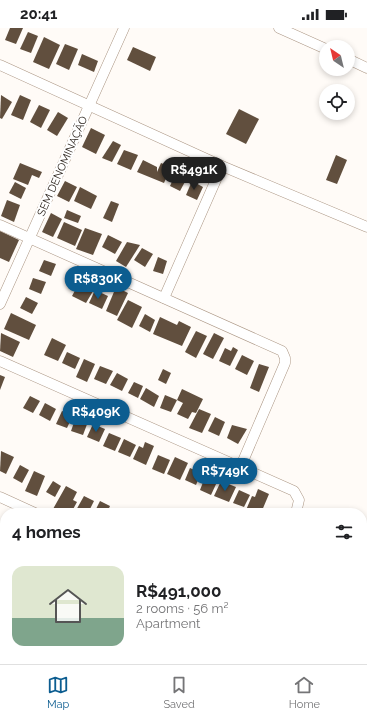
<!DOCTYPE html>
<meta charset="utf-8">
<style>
body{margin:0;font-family:Raleway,sans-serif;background:#f2f2f2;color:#202124;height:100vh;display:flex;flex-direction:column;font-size:15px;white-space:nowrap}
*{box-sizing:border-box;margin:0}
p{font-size:13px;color:#757577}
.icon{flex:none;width:22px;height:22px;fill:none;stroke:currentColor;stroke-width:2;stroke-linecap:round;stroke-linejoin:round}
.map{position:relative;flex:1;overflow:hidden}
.details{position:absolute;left:0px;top:480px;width:367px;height:156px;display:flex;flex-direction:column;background:#fff;border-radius:16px 16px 0 0;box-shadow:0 2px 6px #0003}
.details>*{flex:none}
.needle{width:26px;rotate:325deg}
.controls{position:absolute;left:319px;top:12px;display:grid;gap:8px}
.controls a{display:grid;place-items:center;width:36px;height:36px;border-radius:50%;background:#fff;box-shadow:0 2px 6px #0003;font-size:20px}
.price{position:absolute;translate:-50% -34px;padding:0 9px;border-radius:14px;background:#0c5d90;color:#fff;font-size:13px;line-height:26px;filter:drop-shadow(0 1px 2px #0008)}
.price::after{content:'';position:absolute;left:50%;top:24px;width:12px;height:9px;margin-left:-6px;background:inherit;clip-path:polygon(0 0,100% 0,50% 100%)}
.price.current{background:#222;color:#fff}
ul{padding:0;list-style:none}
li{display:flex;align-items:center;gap:12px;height:100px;padding:0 12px}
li+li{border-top:1px solid #e0e0e0}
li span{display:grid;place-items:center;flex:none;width:112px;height:80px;border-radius:12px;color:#555}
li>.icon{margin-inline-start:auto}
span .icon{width:48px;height:48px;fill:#fffc;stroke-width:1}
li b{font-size:17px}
h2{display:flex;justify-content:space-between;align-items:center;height:48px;padding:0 12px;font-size:17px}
.status{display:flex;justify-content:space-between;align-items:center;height:28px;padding:0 20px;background:#fff;direction:ltr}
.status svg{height:11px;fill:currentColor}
.dock{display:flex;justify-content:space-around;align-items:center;height:56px;border-top:1px solid #e0e0e0;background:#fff;font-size:11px;color:#757577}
.dock a{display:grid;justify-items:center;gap:2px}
.dock .current{color:#0c5d90}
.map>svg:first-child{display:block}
</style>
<div class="status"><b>20:41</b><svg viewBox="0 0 49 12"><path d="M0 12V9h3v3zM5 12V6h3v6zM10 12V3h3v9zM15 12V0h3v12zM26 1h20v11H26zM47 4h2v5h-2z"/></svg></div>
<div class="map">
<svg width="367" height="636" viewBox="0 0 367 636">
<rect width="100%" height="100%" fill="#fffbf7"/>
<g fill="#614f3e">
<path d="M10 0H23L16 16 5 12Z"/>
<path d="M28 4 38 8 31 25 20 21Z"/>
<path d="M44 9 60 17 49 41 33 34Z"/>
<path d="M65 16 78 21 69 42 56 36Z"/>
<path d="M133 19 156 29 150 43 127 32Z"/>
<path d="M82 26 98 33 94 44 78 37Z"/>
<path d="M1 67 12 74 2 91 0 90Z"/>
<path d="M20 67 31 72 23 92 11 87Z"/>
<path d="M39 77 50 82 41 100 30 94Z"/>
<path d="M239 81 259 91 246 116 226 106Z"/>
<path d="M58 84 68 90 57 108 47 102Z"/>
<path d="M91 100 105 107 96 126 82 119Z"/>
<path d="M113 113 121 117 112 134 102 130Z"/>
<path d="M124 122 138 127 131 142 117 136Z"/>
<path d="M336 127 347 132 337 156 326 152Z"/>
<path d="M143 132 157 139V144L161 135 171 139 164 155 137 144Z"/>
<path d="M20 135 42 144 39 150 32 147 28 157 13 151Z"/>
<path d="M176 145 187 150 180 163 170 158Z"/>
<path d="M65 153 77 159 69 174 57 168Z"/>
<path d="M192 153 203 159 197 172 186 167Z"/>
<path d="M15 154 26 160 21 171 9 165Z"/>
<path d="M80 159 97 168 91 181 74 173Z"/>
<path d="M7 172 20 177 14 194 1 188Z"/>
<path d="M111 173 119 176 112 194 103 190Z"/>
<path d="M67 182 81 188 78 195 64 190Z"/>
<path d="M51 185 62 191 53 209 42 204Z"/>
<path d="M64 194 82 202 75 218 57 210Z"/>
<path d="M85 200 102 206 93 227 76 221Z"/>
<path d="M0 203 19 212 9 234 0 230Z"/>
<path d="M108 207 122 214 115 226 102 219Z"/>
<path d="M127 214 140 217 126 239 116 233Z"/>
<path d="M142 220 153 226 145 239 134 232Z"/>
<path d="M158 229 167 233 163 246 153 243Z"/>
<path d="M44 232 56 236 51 248 39 243Z"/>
<path d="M81 243 99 253 86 275 72 268 78 257 76 253Z"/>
<path d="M33 250 46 254 41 266 29 261Z"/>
<path d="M116 259 128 265 117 288 106 283Z"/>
<path d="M95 262 108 268 102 281 89 275Z"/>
<path d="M26 269 38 275 32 286 20 280Z"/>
<path d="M128 272 142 279 132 300 117 292Z"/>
<path d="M11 285 36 297 29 312 4 301Z"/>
<path d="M145 286 155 292 150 304 139 298Z"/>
<path d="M160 289 177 297 179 293 191 299 182 318 153 306Z"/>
<path d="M196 303 207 308 196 330 185 324Z"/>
<path d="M1 305 20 314 13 329 0 323Z"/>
<path d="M214 305 224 310 213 331 203 326Z"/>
<path d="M52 310 66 317 58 333 44 327Z"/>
<path d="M233 319 238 322 230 338 219 333 225 320 231 323Z"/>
<path d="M67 324 80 330 75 341 62 335Z"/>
<path d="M242 327 254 333 247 347 235 341Z"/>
<path d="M84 331 95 336 87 354 76 349Z"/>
<path d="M259 336 269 339 259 364 250 360Z"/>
<path d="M100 338 113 343 106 356 94 351Z"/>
<path d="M163 341 171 345 166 356 158 352Z"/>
<path d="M117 345 128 351 122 363 110 357Z"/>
<path d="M0 347 5 349 0 362Z"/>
<path d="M134 354 143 358 138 370 128 365Z"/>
<path d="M146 360 159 368 154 379 140 371Z"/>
<path d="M182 361 203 371 196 385 192 384 188 391 177 386 183 375 177 372Z"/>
<path d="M165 367 177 372 171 384 160 380Z"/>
<path d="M30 368 40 373 33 385 23 380Z"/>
<path d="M45 375 56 381 50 393 39 387Z"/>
<path d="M199 381 211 386 202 405 189 400Z"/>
<path d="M62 383 73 387 67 400 56 396Z"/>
<path d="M77 386 89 391 83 407 71 403Z"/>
<path d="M215 389 225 394 219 408 208 403Z"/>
<path d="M93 396 105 401 99 414 87 409Z"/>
<path d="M232 397 247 401 238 416 227 410Z"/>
<path d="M109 405 121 410 115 423 103 418Z"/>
<path d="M124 411 136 417 130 429 118 424Z"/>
<path d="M145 414 154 418 146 437 133 431 139 418 143 420Z"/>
<path d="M1 423 14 429 6 446 0 443Z"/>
<path d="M158 427 170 432 164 446 152 441Z"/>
<path d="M175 429 188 435 180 452 167 446Z"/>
<path d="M20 437 29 442 22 455 13 450Z"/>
<path d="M190 440 201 445 196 457 185 452Z"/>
<path d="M34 443 45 448 37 468 25 463Z"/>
<path d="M205 449 217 454 211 467 200 462Z"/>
<path d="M53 453 61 458 55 469 46 464Z"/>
<path d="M221 453 236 459 229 474 214 468Z"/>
<path d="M66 458 77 464 73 472 77 474 71 485H61L53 481Z"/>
<path d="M258 461 269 466 261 485H252L246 482 252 468 255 469Z"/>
<path d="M239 462 250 467 244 479 233 475Z"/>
<path d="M84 468 94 473 88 485H78L75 484Z"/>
<path d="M100 473 110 478 107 485H94Z"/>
</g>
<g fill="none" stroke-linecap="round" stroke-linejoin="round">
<defs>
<g id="street">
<path d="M279 0 326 21"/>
<path d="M348 31 367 40"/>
<path d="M0 37 222 138 367 199"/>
<path d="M0 197 282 323 285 330V335L240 440"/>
<path d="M164 270 222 138"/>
<path d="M0 276 124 0"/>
<path d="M0 333 294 463 299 472 296 485"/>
<path d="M0 469 35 485"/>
</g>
</defs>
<use href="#street" stroke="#ab9684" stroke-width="11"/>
<use href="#street" stroke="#fff" stroke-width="10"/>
</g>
<g text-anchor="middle" stroke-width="4" stroke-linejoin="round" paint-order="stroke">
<g font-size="11" fill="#2d251e" stroke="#fff">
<text transform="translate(62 138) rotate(-66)" y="4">SEM DENOMINAÇÃO</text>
</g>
</g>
</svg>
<div class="controls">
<a><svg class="needle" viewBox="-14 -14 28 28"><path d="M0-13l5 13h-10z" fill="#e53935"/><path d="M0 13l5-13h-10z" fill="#757577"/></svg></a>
<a><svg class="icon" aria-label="locate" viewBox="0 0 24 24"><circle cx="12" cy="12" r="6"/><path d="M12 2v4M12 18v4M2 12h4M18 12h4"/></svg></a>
</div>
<b class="price current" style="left:194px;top:163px">R$491K</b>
<b class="price" style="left:98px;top:272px">R$830K</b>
<b class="price" style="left:96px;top:405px">R$409K</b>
<b class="price" style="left:225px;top:464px">R$749K</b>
<section class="details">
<h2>4 homes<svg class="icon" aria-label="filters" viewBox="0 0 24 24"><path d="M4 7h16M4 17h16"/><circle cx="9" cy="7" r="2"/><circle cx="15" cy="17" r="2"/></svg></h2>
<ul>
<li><span style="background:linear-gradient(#dfe7d0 65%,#7fa58c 0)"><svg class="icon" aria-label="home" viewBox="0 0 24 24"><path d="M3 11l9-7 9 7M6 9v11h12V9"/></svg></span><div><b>R$491,000</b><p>2 rooms · 56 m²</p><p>Apartment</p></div></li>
</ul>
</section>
</div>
<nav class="dock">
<a class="current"><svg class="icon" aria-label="map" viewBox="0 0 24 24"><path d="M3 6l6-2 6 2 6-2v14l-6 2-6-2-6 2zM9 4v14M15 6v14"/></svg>Map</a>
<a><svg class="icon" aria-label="saved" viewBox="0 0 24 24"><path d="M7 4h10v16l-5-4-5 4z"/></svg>Saved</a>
<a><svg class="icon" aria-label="home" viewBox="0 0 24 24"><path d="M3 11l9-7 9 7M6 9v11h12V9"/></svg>Home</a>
</nav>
